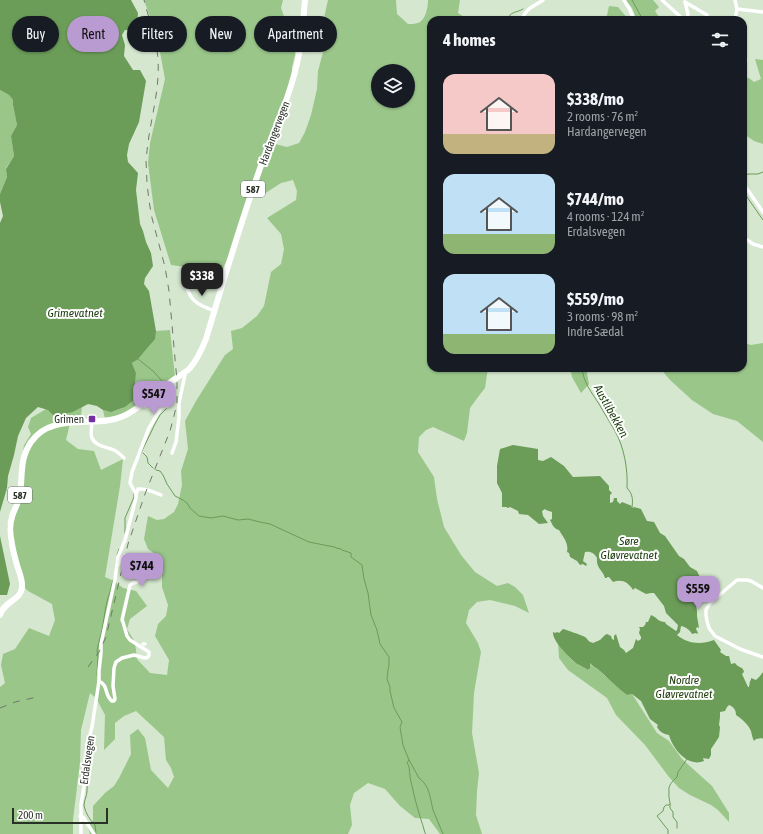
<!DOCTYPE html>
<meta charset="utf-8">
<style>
body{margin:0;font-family:"Asap Condensed",sans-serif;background:#20242c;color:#f1f3f6;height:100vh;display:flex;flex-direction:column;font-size:15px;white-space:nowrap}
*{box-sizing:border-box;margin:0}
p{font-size:13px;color:#9ea1a6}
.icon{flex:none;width:22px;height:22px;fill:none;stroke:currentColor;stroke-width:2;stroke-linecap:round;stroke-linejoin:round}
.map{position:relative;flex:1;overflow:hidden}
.drawer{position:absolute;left:427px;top:16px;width:320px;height:356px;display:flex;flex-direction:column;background:#171b24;border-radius:12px;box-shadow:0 1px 3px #0004}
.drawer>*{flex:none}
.guide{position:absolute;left:12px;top:16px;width:355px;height:36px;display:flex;gap:8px}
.tools{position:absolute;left:371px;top:64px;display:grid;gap:8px}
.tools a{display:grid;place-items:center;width:44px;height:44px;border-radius:50%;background:#171b24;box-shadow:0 1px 3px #0004;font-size:20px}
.scale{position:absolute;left:12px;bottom:10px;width:96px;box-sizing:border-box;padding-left:4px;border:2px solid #2a3127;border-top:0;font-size:11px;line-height:14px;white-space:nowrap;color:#2a3127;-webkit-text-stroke:3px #fff;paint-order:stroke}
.price{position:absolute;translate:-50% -34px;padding:0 9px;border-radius:8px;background:#b99bd1;color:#111;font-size:13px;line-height:26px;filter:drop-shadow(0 1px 2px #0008)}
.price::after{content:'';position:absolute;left:50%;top:24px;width:12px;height:9px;margin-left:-6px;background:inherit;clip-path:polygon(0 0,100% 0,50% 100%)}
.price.current{background:#222;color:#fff}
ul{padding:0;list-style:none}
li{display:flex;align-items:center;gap:12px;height:100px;padding:0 16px}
li span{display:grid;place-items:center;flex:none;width:112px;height:80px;border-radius:12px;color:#555}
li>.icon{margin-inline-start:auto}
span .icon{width:48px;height:48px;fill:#fffc;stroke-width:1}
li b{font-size:17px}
h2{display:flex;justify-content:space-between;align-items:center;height:48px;padding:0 16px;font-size:17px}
.tag{padding:0 14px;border-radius:18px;background:#171b24;box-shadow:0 1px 3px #0004;font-size:14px;line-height:36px}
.tag.current{background:#b99bd1;color:#111}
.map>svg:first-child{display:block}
</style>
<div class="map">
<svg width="763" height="834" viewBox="0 0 763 834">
<rect width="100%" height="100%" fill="#d5e7cf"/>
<g fill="#9ac68a" fill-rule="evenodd">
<path d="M144 0H283L281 8 285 19 294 35 295 55 292 67 291 85 271 143 287 147 299 143 305 132 311 115 317 89 318 71 325 45 320 36 328 0H396L397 14 408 24C411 24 415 24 418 23 426 20 428 7 428 0H460L458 13 469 20H431V368H488L485 388 478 397 470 408 467 433 464 441 433 427 426 430 419 437 418 452 434 477 437 499 444 527 461 555 475 572 497 586 508 583 515 587 523 595 529 613 515 606 490 600 477 602 469 610 466 623 478 643 481 652 474 693 472 733 479 773 477 791 476 815 482 834H440L429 819 415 818 400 806 385 789 368 783 354 793 350 805 352 825 348 834H90L88 827 93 820V806L105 793 114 786 119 778 131 754 130 735 138 729 145 738 151 770 168 788 174 777 171 768 166 760 164 737 136 711 124 716 115 723V739L104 750 105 715 96 698 90 693 81 730 80 762 73 820V834H0V687L5 683 1 665 3 654 15 649 29 628 49 636 55 620 52 604 28 591 21 584 8 540 7 527 18 489 24 445 31 434 28 427 31 418 46 409 73 412 82 407 80 423H70L66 440 78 449 94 451 101 470 123 459 120 486 105 577 114 581 123 588 136 591 147 606 130 619 127 629 135 642 137 659 150 673 167 675 169 660 155 636 158 624 166 616 168 605 162 587V565L155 554 148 549 144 539 148 516 157 520 164 519 174 512 178 504 182 485 181 471 188 449 185 421 196 401 225 355 233 349 231 331 242 328 257 316 264 306 271 272 281 264 284 249 281 234 267 218 296 200 297 191 293 180 281 183 261 196 251 194 229 256 217 280 204 279 185 267 171 265 154 210 148 163 150 143 165 79 157 36ZM378 71H408V101H378Z"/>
<path d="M626 0H653L659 7 655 11 661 20H637L632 8Z"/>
<path d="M609 6 618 7 629 20H606Z"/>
<path d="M755 59 763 60V144L754 141 747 136 743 127V76V77L749 78 754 82 761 79Z"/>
<path d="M0 90 9 95 13 100V105L17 125 11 136 14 156 6 168 7 177 0 194Z"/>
<path d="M170 330 175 377 129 411 117 417 105 419 103 410C116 413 124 408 134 400L136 373 132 363C142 354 153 345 156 331Z"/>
<path d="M743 343 751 345 763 343V442L737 421 713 414 692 400 670 380 660 368H743Z"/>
<path d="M570 368H586L589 384 581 393 572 377Z"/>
<path d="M558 643C564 651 571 661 579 665 583 667 585 667 588 670H589L590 663 592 666 600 671 605 676 614 683 627 695 632 694 657 733 669 741 682 759 712 786 729 813V822L718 810 711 805 690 795 679 788 669 777 645 745 616 715 607 698 568 670 559 658Z"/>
</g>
<g fill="#6b9c58">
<path d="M0 0H131L138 13 137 27 132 30H125L122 35 125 45 124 56 133 70H140L146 81 139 122 129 144 127 155 128 162 138 173 136 190 140 224 143 231 146 242 151 253 153 266 145 278 144 284 149 291 156 331 155 339 138 359 132 363 136 373 134 400 125 407 111 412 103 410 97 406 88 404 73 412 54 416 48 410 38 407 26 418 18 436 14 455 8 476 7 488 0 512V223L3 216 0 202V194L7 177 6 169 14 156 11 136 17 125 13 105V100L9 95 0 90Z"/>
<path d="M513 445 538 449V460L543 461 551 457 564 466 573 477 600 476 609 486V490L612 493 610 495V503L613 502 614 498H617V501L620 504 622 502 632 506 631 507 633 508 634 507 641 509 647 521 654 522 660 533 665 536 679 556 684 559 690 567 697 571 703 584 707 590 704 601H699L696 605 697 611V616L699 628 697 627 696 629 698 633 697 634 696 633 692 634C690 630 686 627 681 626L680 632 677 635C688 644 701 645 714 640L721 650 720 652 726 656H729L731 664 735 663C738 668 743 666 744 672L742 674 748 687H749L750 681 751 680V678L756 680 760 676 763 672V739L762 738 756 739 754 741C752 737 752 735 751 731 748 724 742 719 736 715 736 710 734 707 729 705L727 707 725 711 720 712V717L719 725 720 727 719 737 711 749V755L709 759 703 758 704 761C701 762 697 763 694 762 682 760 672 746 669 735 663 734 660 732 657 727L658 725 650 719 641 701 632 694 627 695C618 688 609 679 600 671 597 668 593 667 590 663V668L588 670C584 667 581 666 577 664 570 658 552 641 553 632L555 633 557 632 559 633 563 629C564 629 584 636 585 637 589 640 587 641 593 643L600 640 605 635 607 634 611 636 612 639 614 640V636L616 634 620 647 624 650 626 653 633 648 636 639 638 641 641 639V637L639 633 640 629 639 627H643L645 625 646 622H648L651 615C658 618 658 622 665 622L666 624 676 631 677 630 678 625 666 613 664 606 654 593H651L646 594 635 588 633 590C628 582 622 579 613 582L609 577H607V578H605C603 570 596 569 597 558 594 553 591 551 585 552L583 561 587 564 586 566 583 564 580 565 577 561 570 557 569 553 567 552C569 543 563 537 559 530 554 529 552 524 550 520L552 519V512L546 510 545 509 542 511 543 516 548 523 539 524 528 515 519 514 518 511 510 507 508 508 506 507H502V493L497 483V466L500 449Z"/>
<path d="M0 536 10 584 7 595H0Z"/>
</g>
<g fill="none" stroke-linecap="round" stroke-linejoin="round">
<g stroke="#6b9c58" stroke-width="1">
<path d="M632 0 643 20"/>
<path d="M508 20C509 11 517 13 523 9"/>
<path d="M743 175 749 174H758L763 172"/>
<path d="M743 187 747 197 763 220"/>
<path d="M138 359 153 371 165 384"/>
<path d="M582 368C583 382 592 393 599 404 604 413 610 422 615 431 624 447 628 469 627 488 633 494 633 500 632 508"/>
<path d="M167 388 169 395V403"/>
<path d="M143 453 147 457 148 463 153 468"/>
<path d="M140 455 155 424 160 415 167 408"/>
<path d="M156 470 160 471 163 475 167 484 175 496 183 500 187 503 190 508 199 516 211 518 223 516 238 520 248 519 260 522 270 524 309 542 329 546 335 547 336 548 341 549 342 550 351 553V557L362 565 364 579 368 593 371 615 377 630 380 644 389 657V665L388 670 387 679 390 687V691L394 708 402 722 400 727 403 745 409 760 407 763C410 767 409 770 410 775 410 780 412 785 413 790 414 793 414 796 415 799 418 811 422 822 425 833L426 834"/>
<path d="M125 533V518L134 497V493"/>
<path d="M117 555 119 549"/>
<path d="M97 675 98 657 97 650 102 630 106 606 108 598 110 592 113 580"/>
<path d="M90 743C89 751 90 760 89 768 88 776 87 783 87 791 87 796 84 800 84 806 86 814 90 820 95 825L96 833"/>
<path d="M409 760 419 778C430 786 430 798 433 810 436 818 440 826 443 834"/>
<path d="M677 828V822L673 817V812L670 808C671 802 668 798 669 792 668 785 672 782 677 777L678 772 687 759"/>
<path d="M668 834V830L657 816 663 811 664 807 666 805H669L670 804"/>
</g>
<g stroke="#fff" stroke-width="3.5">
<path d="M624 0 630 10 634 20"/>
<path d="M662 0 684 20"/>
<path d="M735 0 737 9 735 20"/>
<path d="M685 2 707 15"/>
<path d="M685 2 688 14 687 20"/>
<path d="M737 9 763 12"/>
<path d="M522 20C525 8 535 6 543 0"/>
<path d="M743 48 746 60"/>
<path d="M743 183 763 212"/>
<path d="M743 237 753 244 763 247"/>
<path d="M186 286C188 290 189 294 192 298 198 306 206 307 214 311"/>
<path d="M141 405C145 407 149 407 153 408 165 408 172 408 173 394 173 388 174 387 170 382"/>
<path d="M92 421C92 426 90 433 92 438 95 446 107 447 114 450 118 452 121 455 124 458"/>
<path d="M172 453 176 442 179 417V403L185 375 184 373"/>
<path d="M136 494 138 489C146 488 154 492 161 495"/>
<path d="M763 588 751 581 747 580H737L710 603 706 610V615L707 621 709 628 715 636 740 649 763 657"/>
<path d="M143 644H145"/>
<path d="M99 681C109 686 104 695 112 701H114L115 699 113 686 114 668 116 662 122 658 134 655 145 658 148 657 149 655V652L130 640 127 636 123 622 122 620 130 585 133 583 137 582C139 578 138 577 138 572 138 570 139 568 139 566 139 557 132 555 125 555L121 559 118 565"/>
<path d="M80 816 83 817 94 834"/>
<path d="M81 834V804L87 770V746L92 727 99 681V671L101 653V644L115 579 118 557 125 540 136 498V494L130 483 132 472 149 428 161 408"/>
</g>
<path stroke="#fff" stroke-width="6" d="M0 615C4 601 20 601 22 588 23 580 19 572 17 565 15 558 13 551 12 544 10 535 9 526 12 517 14 509 19 503 20 494 23 475 19 460 31 442 50 414 88 426 115 419 135 414 151 395 168 384 175 378 184 374 190 368 197 360 202 349 206 339 222 285 238 231 257 177 271 136 291 97 299 54 303 36 303 18 305 0"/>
<g stroke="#6d7969" stroke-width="1" stroke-dasharray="7 7" stroke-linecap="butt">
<path d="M88 667 99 652 106 637 128 544 145 494 170 431 174 416 177 403V381L169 291 165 267 152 218 149 201 147 183 146 160 147 151C150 120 160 91 158 60 157 39 149 20 144 0"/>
<path d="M0 708 15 702 37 697"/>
</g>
</g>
<rect fill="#752fa3" stroke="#fff" stroke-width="1.5" x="88" y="415" width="8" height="8" rx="2"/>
<g text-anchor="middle" stroke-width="4" stroke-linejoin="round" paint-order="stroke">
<g fill="#fff" stroke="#6a6f68" stroke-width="1">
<rect x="241" y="181" width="24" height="16" rx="3"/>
<rect x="8" y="487" width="24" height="16" rx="3"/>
</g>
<g font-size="10" font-weight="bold" fill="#2a3127">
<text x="253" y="193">587</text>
<text x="20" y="499">587</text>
</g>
<g font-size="11" fill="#2a3127" stroke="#fff">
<text transform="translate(274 133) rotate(-69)" y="4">Hardangervegen</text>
<text transform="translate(87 760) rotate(-82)" y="4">Erdalsvegen</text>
</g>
<g font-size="11" fill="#2a3127" stroke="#fff" text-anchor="end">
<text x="84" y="423">Grimen</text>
</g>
<g font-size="12" font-style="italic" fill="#1c3d0d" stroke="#fff">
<text x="75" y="317">Grimevatnet</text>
<text transform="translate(611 411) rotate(61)" y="4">Austlibekken</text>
<text x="629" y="545">Søre<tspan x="629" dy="14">Gløvrevatnet</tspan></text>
<text x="684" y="684">Nordre<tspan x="684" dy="14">Gløvrevatnet</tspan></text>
</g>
</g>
</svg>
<div class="tools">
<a><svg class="icon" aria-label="layers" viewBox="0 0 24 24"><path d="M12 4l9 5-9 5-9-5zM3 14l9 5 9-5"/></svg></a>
</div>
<div class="scale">200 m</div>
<b class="price current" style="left:202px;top:297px">$338</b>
<b class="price" style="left:154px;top:415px">$547</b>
<b class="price" style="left:142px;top:587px">$744</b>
<b class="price" style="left:698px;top:610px">$559</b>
<div class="guide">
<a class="tag">Buy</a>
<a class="tag current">Rent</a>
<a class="tag">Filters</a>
<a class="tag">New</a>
<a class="tag">Apartment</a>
</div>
<section class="drawer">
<h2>4 homes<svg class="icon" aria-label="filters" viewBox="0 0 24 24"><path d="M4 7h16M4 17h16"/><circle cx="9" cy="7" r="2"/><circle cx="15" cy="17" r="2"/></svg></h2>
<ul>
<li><span style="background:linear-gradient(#f6c9c9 75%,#c2b280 0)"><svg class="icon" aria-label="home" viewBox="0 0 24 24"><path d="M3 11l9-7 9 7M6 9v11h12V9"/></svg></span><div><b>$338/mo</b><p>2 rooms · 76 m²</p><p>Hardangervegen</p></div></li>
<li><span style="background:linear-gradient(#bfe0f5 75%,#8fb573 0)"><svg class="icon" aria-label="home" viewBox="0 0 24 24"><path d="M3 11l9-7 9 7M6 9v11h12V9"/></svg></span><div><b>$744/mo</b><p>4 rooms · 124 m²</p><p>Erdalsvegen</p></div></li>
<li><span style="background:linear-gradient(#bfe0f5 75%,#8fb573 0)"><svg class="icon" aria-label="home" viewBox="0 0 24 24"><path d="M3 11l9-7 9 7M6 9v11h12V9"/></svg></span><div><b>$559/mo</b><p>3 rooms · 98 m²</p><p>Indre Sædal</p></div></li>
</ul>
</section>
</div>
